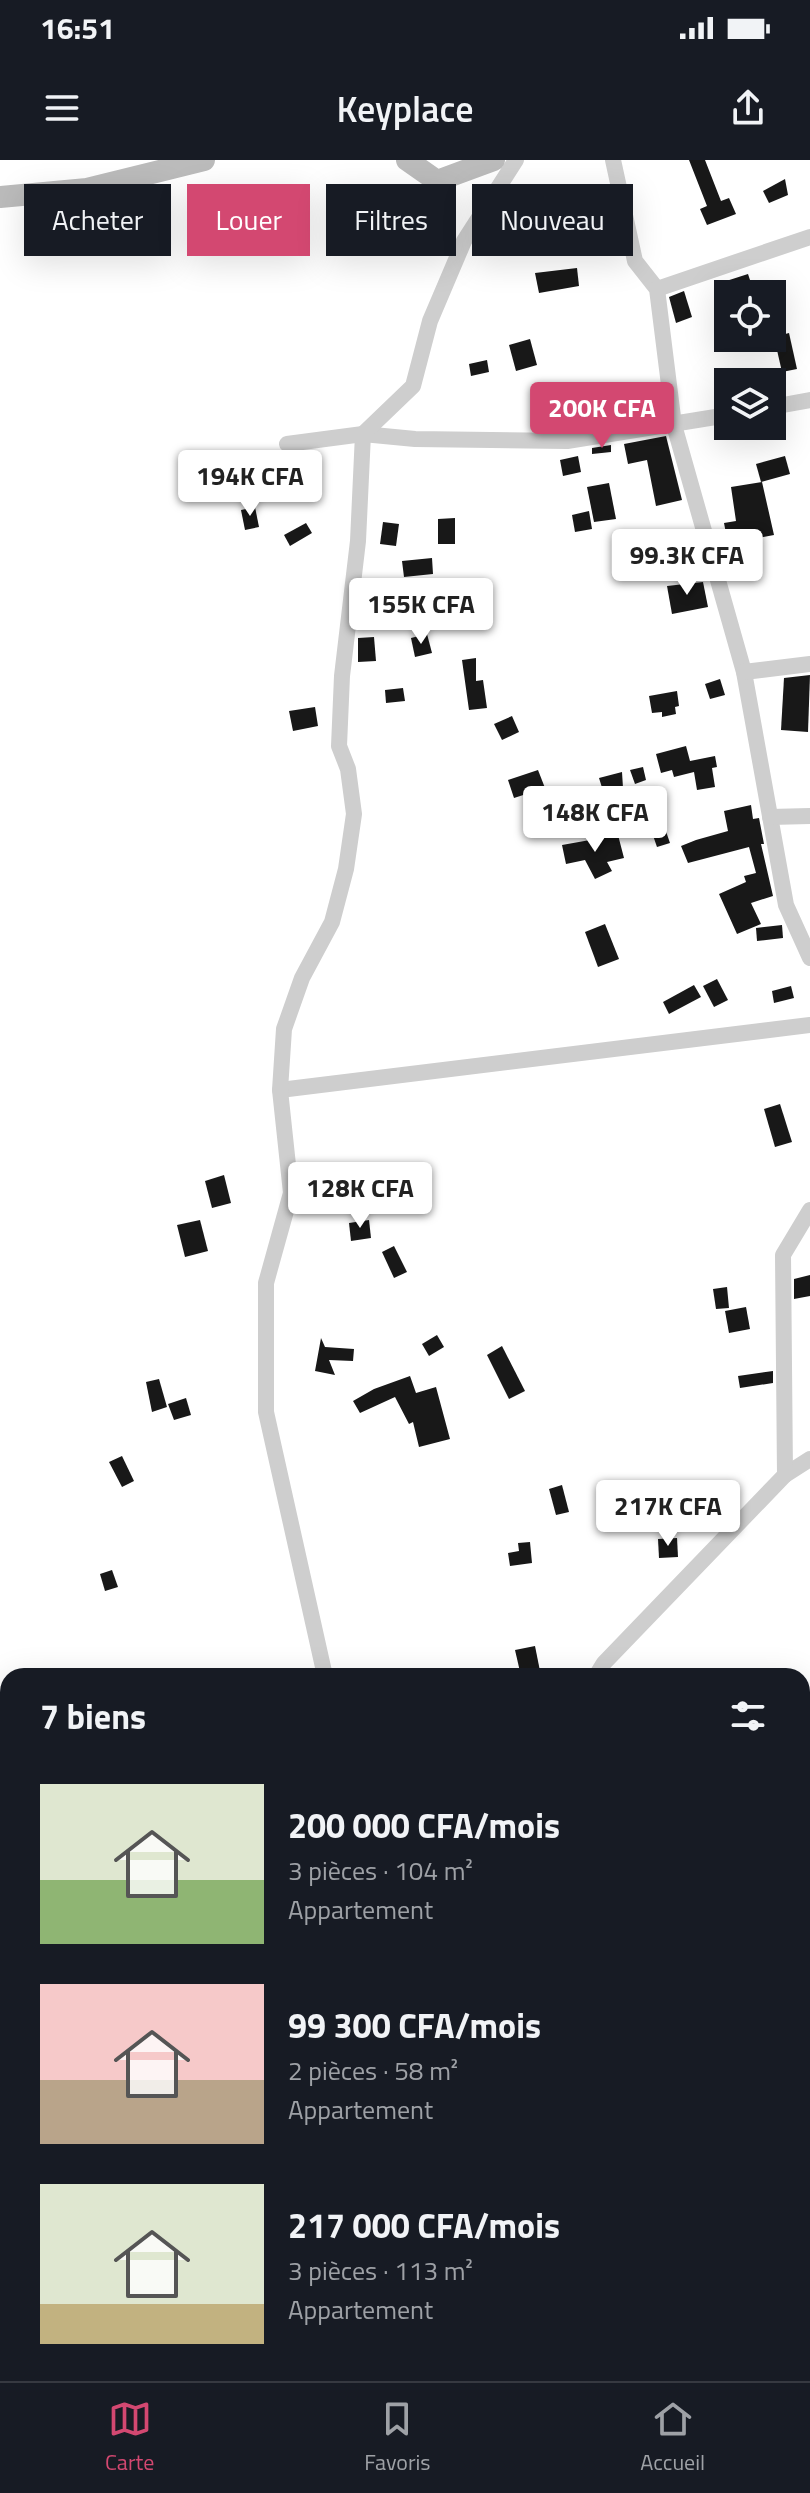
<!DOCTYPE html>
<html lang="fr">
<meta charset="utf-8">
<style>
body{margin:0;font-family:"Titillium Web",sans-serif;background:#242831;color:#f1f3f6;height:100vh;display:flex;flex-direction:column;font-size:30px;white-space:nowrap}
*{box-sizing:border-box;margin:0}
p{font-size:26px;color:#9ea1a6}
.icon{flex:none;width:44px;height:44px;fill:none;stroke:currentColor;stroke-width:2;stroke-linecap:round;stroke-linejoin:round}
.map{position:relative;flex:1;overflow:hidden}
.drawer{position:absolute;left:0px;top:1508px;width:810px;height:714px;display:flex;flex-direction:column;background:#171b24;border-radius:24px 24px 0 0;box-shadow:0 8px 32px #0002}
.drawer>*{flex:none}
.guide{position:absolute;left:24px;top:24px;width:762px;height:72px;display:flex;gap:16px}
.fabs{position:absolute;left:714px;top:120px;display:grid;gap:16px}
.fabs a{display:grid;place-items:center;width:72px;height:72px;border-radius:0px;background:#171b24;box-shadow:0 8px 32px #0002;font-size:40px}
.price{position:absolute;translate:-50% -68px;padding:0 18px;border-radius:8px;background:#fff;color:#222;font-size:26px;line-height:52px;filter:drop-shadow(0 2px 4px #0008)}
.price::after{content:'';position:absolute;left:50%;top:48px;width:24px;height:18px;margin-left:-12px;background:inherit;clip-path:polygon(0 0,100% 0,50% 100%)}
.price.current{background:#d34871;color:#fff}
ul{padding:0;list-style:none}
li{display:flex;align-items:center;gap:24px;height:200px;padding:0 40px}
li span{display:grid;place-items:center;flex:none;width:224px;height:160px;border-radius:0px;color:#555}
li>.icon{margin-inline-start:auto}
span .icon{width:96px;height:96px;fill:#fffc;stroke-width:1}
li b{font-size:34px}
h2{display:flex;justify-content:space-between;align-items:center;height:96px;padding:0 40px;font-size:34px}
.chip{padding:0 28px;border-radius:0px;background:#171b24;box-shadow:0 8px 32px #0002;font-size:28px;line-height:72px}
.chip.current{background:#d34871;color:#fff}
.status{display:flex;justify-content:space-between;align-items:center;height:56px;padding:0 40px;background:#171b24;direction:ltr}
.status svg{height:22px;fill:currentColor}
header{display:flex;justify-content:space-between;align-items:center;height:104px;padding:0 40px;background:#171b24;font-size:36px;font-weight:600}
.dock{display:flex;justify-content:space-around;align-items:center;height:112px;border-top:2px solid #363941;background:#171b24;font-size:22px;color:#9ea1a6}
.dock a{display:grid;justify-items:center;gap:4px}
.dock .current{color:#d34871}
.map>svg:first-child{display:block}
</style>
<div class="status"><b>16:51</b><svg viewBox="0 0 49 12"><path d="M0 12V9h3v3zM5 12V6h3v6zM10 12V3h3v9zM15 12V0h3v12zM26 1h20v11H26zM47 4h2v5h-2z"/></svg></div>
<header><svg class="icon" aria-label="menu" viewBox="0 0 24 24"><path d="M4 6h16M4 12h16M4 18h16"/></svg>Keyplace<svg class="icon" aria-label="share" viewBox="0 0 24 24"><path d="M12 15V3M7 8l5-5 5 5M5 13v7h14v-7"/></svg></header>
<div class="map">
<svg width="810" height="2221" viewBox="0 0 810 2221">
<rect width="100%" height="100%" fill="#fff"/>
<g fill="#181818">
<path d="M689 0H705L721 41 729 38 736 54 707 65 700 49 707 46Z"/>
<path d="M785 19 788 35 769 43 763 31Z"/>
<path d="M610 40 614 55 573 67 569 51Z"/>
<path d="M577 108 579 126 539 133 535 113Z"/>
<path d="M748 114 752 126 724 135 720 123Z"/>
<path d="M684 131 692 157 676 163 669 137Z"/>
<path d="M789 173 797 209 782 212 774 177Z"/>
<path d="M530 179 537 205 516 211 509 185Z"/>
<path d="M487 200 489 212 471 216 469 204Z"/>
<path d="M666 276 682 340 656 346 647 300 628 304 624 284Z"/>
<path d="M611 285V292L592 294V288Z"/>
<path d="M578 296 581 312 563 316 560 300Z"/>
<path d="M785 296 790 314 761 322 756 304Z"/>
<path d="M762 322 774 375 728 384 724 363 736 361 731 327Z"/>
<path d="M609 323 616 359 594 362 587 327Z"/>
<path d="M255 347 259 367 245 370 241 350Z"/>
<path d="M589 351 592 369 575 372 572 355Z"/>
<path d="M455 358V384H438V359Z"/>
<path d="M383 362 399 364 396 386 380 384Z"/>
<path d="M306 363 312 373 290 386 284 375Z"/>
<path d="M691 382 694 395 674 399 671 387Z"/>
<path d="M432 398 433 414 404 417 402 401Z"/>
<path d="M703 422 708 447 672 454 667 426Z"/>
<path d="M427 474 432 493 415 497 411 478Z"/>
<path d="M374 477 376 501 358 502V478Z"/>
<path d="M476 498V521L483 520 487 548 469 550 462 500Z"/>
<path d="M810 515 808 572 781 570 784 518Z"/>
<path d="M720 519 725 535 710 539 705 524Z"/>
<path d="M403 528 405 541 386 543 385 530Z"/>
<path d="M677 531 679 546 675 547 676 554 662 557V552L652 553 649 536Z"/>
<path d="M315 547 318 566 293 571 289 551Z"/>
<path d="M512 556 519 572 502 580 494 564Z"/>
<path d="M686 586 690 601 715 596 717 607 712 608 715 627 697 630 694 612 674 617 672 610 661 613 656 594Z"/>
<path d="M643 607 646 620 635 624 630 610Z"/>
<path d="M538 610 545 628 514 638 508 620Z"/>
<path d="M622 612 623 628 604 634 599 618Z"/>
<path d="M751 645 753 659 759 658 764 684H761L773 736 751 743 761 764 737 774 719 734 746 722 744 716 756 713 749 687 688 703 681 686 696 680 728 671 724 651Z"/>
<path d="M660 654 670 683 657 687 647 658Z"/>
<path d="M618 675 624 698 607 702 612 711 595 719 585 700 566 704 562 685Z"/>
<path d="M605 764 619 799 598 807 585 772Z"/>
<path d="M782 765 783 778 757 781 756 768Z"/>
<path d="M717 819 728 840 714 847 703 826Z"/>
<path d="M694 825 701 837 669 854 663 842Z"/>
<path d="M791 826 794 838 774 843 772 831Z"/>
<path d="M780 944 792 982 775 987 764 949Z"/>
<path d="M224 1015 231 1043 212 1048 205 1021Z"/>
<path d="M200 1060 208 1091 185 1097 177 1065Z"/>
<path d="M369 1060 371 1078 351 1081 349 1063Z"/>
<path d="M394 1086 407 1112 394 1118 382 1092Z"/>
<path d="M810 1115V1136L794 1139V1119Z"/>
<path d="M727 1127 729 1148 716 1149 713 1129Z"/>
<path d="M746 1147 750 1169 729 1173 725 1151Z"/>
<path d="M437 1175 444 1187 429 1196 422 1184Z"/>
<path d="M321 1178 325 1187 354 1189 353 1201 329 1200 335 1215 315 1211Z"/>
<path d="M502 1186 525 1231 509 1239 487 1195Z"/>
<path d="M773 1211V1223L740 1228 738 1216Z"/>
<path d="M410 1216 416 1233 436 1227 450 1279 419 1287 413 1262 409 1264 395 1237 360 1253 353 1241 374 1229Z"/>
<path d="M159 1219 167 1247 152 1252 146 1222Z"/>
<path d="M186 1238 191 1255 174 1260 168 1244Z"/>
<path d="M122 1296 134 1321 122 1327 109 1302Z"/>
<path d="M562 1325 569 1352 556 1355 549 1329Z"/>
<path d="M677 1378 678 1397 659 1398 658 1379Z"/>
<path d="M530 1382 532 1403 510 1406 508 1393 519 1391 518 1383Z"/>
<path d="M112 1410 118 1427 105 1431 100 1414Z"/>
<path d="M535 1486 541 1516H521L515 1490Z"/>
</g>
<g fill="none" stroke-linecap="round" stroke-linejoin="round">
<g stroke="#cecece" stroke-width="16">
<path d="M613 0 635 101 657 129 674 265 744 512 786 745 810 798"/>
<path d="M657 129 810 77"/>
<path d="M772 247 810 240"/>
<path d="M287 284 363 274 415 279 567 281 728 255"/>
<path d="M744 512 810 504"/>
<path d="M770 657 810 656"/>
<path d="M280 930 810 865"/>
<path d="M785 1315 810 1299"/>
<path d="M325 1516 266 1252V1123L291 1033 280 930 284 869 302 818 332 762 346 709 354 654 348 609 339 586 342 516 358 381 363 274 413 226 430 161 464 81 516 0"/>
<path d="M596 1516 604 1503 785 1315 783 1095 810 1050"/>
<path d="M802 2005 810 2017"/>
<path d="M281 2221 285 2214"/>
</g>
<g stroke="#bbb" stroke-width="22">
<path d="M407 0 437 21 494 0"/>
<path d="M0 37 87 29 204 0"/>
</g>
</g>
</svg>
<div class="fabs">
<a><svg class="icon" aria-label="locate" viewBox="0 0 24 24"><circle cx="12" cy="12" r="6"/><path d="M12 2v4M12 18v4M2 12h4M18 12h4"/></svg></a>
<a><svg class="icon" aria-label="layers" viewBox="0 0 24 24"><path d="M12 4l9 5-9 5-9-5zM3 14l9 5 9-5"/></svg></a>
</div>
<b class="price current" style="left:602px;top:290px">200K CFA</b>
<b class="price" style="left:250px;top:358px">194K CFA</b>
<b class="price" style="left:687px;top:437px">99.3K CFA</b>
<b class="price" style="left:421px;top:486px">155K CFA</b>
<b class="price" style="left:595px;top:694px">148K CFA</b>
<b class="price" style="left:360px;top:1070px">128K CFA</b>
<b class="price" style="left:668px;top:1388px">217K CFA</b>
<div class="guide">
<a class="chip">Acheter</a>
<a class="chip current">Louer</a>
<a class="chip">Filtres</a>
<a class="chip">Nouveau</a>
</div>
<section class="drawer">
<h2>7 biens<svg class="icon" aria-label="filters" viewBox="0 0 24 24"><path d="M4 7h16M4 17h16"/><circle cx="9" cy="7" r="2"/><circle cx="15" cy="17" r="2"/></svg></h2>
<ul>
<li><span style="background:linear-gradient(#dfe7d0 60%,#8fb573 0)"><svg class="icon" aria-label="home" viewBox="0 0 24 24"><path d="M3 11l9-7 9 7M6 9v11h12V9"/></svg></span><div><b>200 000 CFA/mois</b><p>3 pièces · 104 m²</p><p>Appartement</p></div></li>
<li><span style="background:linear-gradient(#f6c9c9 60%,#b9a48a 0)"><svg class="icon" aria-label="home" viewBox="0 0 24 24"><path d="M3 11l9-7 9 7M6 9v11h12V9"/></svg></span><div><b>99 300 CFA/mois</b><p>2 pièces · 58 m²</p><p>Appartement</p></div></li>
<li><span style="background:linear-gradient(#dfe7d0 75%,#c2b280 0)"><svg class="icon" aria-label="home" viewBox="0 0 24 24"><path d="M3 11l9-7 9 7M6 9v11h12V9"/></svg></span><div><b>217 000 CFA/mois</b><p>3 pièces · 113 m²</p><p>Appartement</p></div></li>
</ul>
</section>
</div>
<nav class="dock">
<a class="current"><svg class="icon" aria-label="map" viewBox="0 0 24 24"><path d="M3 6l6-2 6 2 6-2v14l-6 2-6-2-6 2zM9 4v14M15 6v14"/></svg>Carte</a>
<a><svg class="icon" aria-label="saved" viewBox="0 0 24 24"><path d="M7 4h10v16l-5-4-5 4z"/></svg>Favoris</a>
<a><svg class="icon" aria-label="home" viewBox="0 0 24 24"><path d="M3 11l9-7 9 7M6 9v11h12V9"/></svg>Accueil</a>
</nav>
